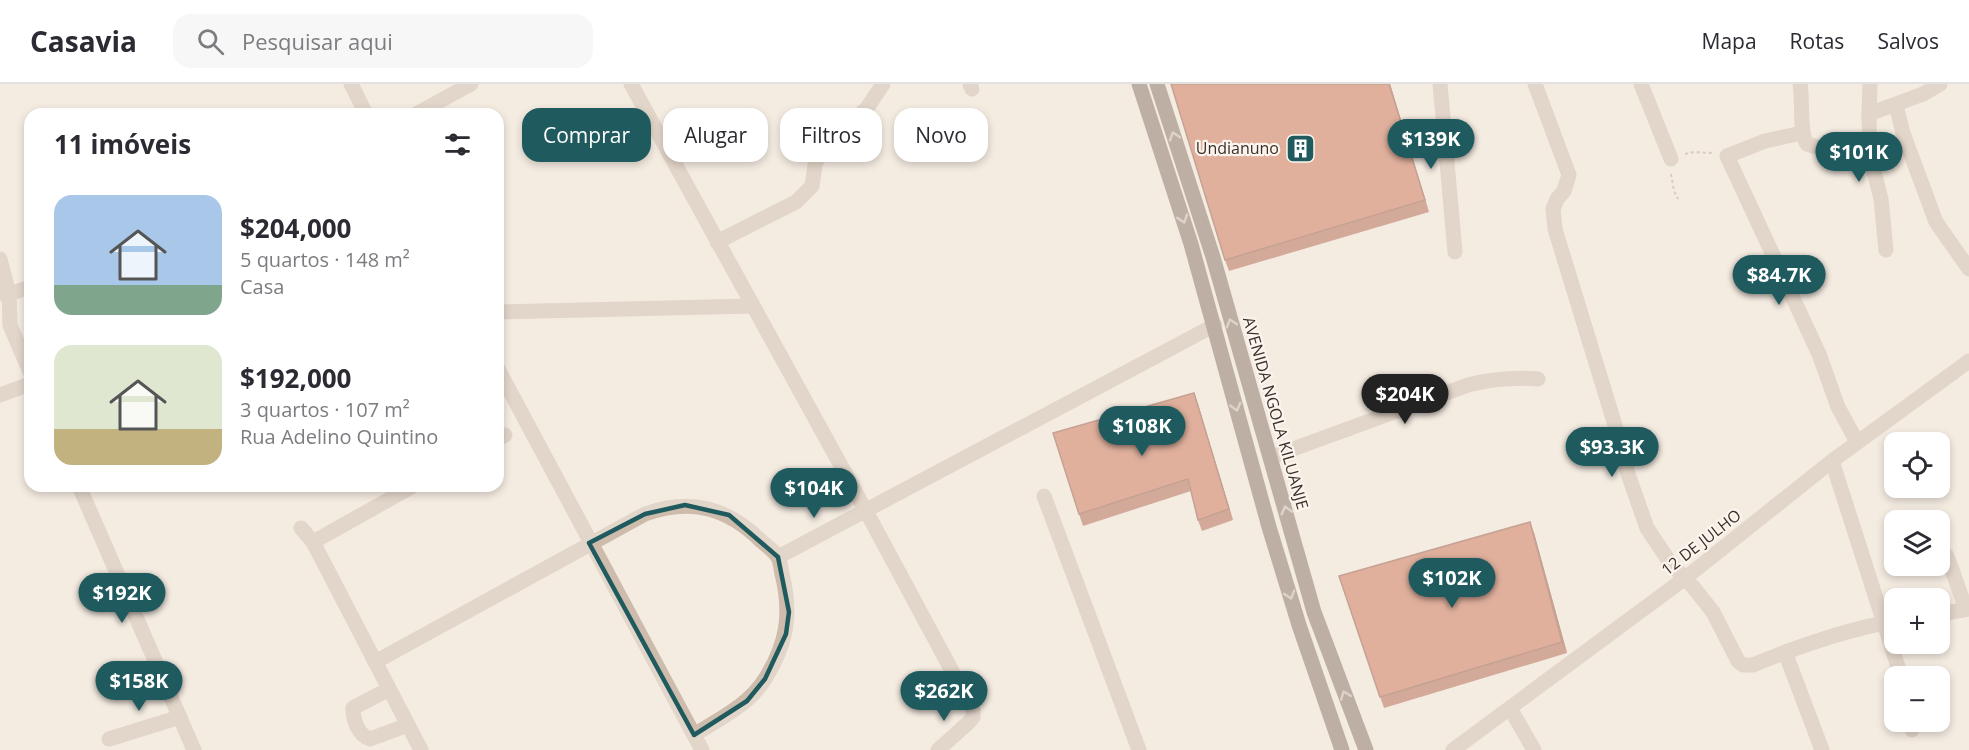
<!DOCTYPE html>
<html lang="pt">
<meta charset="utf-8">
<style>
body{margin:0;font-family:"Open Sans",sans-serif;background:#f7f7f7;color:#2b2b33;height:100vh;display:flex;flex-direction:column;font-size:22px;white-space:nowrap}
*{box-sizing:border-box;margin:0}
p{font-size:20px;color:#7c7c81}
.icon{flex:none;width:33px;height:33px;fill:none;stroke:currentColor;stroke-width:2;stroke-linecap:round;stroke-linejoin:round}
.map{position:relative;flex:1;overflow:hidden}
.side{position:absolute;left:24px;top:24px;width:480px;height:384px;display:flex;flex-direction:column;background:#fff;border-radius:18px;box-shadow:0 3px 9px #0003}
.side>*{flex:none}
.top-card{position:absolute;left:522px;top:24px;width:570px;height:54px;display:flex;gap:12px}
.buttons{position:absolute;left:1884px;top:348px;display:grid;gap:12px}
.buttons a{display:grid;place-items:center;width:66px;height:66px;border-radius:12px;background:#fff;box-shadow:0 3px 9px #0003;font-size:30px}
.price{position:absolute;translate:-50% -51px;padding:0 14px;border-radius:21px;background:#1f5a5e;color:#fff;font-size:20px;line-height:39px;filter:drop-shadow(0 2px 3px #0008)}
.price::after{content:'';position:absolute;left:50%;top:36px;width:18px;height:14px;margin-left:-9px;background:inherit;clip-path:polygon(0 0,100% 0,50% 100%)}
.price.selected{background:#222;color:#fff}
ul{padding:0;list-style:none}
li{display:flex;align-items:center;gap:18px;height:150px;padding:0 30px}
li span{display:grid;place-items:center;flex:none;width:168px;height:120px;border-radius:18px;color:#555}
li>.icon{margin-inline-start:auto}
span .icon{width:72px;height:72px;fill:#fffc;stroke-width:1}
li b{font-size:26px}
h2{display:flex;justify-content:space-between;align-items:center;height:72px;padding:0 30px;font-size:26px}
.tag{padding:0 21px;border-radius:18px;background:#fff;box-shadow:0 3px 9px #0003;font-size:21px;line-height:54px}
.tag.selected{background:#1f5a5e;color:#fff}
header{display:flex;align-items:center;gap:36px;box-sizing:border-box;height:84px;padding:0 30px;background:#fff;border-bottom:2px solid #e1e1e2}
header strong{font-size:28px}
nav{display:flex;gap:33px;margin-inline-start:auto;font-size:21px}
.search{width:420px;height:54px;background:#f7f7f7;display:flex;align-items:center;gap:15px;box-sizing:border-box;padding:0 21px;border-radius:18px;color:#7c7c81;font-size:22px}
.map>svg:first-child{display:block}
</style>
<header>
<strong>Casavia</strong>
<div class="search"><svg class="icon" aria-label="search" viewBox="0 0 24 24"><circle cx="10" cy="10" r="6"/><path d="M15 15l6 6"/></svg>Pesquisar aqui</div>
<nav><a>Mapa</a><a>Rotas</a><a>Salvos</a></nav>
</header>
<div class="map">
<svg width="1969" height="666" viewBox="0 0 1969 666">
<rect width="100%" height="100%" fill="#f4ebe1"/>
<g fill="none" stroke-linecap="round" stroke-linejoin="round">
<g stroke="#b9a596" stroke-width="2" stroke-dasharray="3 3" stroke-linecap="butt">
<path d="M1685 70 1694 68 1712 69"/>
<path d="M1671 90 1674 107 1678 115"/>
</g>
<g stroke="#cdbbac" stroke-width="15">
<path d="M351 0 366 30"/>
<path d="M631 0 866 427 973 626V633L969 638 938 666"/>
<path d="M970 0 972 5"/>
<path d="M1440 0 1455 168"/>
<path d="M1535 0 1569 91 1564 107 1557 115 1553 125 1555 145 1618 351 1628 390 1647 444 1671 480 1694 504 1713 528 1738 577 1743 581H1753C1799 562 1845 546 1894 537"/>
<path d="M1641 0 1671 75"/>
<path d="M1800 0C1803 16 1799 49 1807 60L1820 64 1871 59"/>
<path d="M1870 0 1869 30 1870 72 1881 115 1886 166"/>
<path d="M1896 21 1903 49 1936 138 1969 185"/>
<path d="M416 30 471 0"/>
<path d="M1869 30 1923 10 1940 0"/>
<path d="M1802 49 1765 57 1727 72 1819 270 1838 323 1857 358"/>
<path d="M717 158 796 118 812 102 815 81 821 68 867 24 883 0"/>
<path d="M0 175 9 210 10 241 30 288"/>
<path d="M0 209 9 210 30 203"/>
<path d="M498 228 752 222"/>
<path d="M498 285 702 666"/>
<path d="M0 311 30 300"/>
<path d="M498 355 505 351"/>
<path d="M1271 373 1468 301C1492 295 1513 293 1538 295"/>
<path d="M1832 377 1901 592"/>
<path d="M79 402 194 666"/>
<path d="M1044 412 1139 666"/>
<path d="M301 444 313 458 421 666"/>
<path d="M313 458 413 402"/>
<path d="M1947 472 1966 525"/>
<path d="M778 473 1215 241"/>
<path d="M1940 530 1969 525"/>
<path d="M1785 568 1822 666"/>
<path d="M375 578 645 430C690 414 727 423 761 457 766 461 774 467 778 473 780 477 781 485 782 490 792 530 787 560 765 595 749 621 719 635 694 651"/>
<path d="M389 605 353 624C353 636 358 651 370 655L408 641"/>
<path d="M1510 624 1534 666"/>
<path d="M1911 638 1912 646"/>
<path d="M109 655 180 633"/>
<path d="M1453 666 1684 495 1832 377 1969 277"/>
</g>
<g stroke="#7d675c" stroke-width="15">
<path d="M1139 0 1191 160 1269 443 1299 541 1342 666"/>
<path d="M1157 0 1213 173 1314 528 1366 666"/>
</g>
</g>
<g fill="#ac5a40">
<path d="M1390 0 1429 128 1229 187 1225 176Z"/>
<path d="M1194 309 1233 436 1202 447 1198 436 1191 407 1083 442 1079 430Z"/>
<path d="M1534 449 1567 569 1384 624 1339 492Z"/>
</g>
<g fill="#8c4a34">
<path d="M1389 0H1390L1429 128 1425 116Z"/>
<path d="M1194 309 1198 320 1233 436 1229 425Z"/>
<path d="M1530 438 1534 449 1567 569 1562 558Z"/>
</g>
<g fill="#c8694b" stroke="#8c4a34" stroke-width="1.5">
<path d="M1171 0H1389L1425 116 1225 176Z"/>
<path d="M1194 309 1229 425 1198 436 1188 395 1079 430 1053 349Z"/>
<path d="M1530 438 1562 558 1380 613 1339 492Z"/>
</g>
<defs><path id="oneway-chevron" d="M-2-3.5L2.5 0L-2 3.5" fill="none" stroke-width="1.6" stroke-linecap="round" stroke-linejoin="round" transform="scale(1.5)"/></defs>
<g stroke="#c2b5ac">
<use href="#oneway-chevron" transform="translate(1174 52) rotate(-108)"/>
<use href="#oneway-chevron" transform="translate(1183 135) rotate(72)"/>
<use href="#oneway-chevron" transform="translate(1231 239) rotate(-107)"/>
<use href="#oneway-chevron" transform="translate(1236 323) rotate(75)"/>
<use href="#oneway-chevron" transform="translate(1286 426) rotate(-105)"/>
<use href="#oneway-chevron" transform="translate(1290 511) rotate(73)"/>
<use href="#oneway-chevron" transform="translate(1345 611) rotate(-111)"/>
</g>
<path d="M0 0H1969V666H0ZM685 421 729 431 778 473 789 528 786 550 765 595 747 617 694 651 589 459 645 430Z" fill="#f4ebe1" fill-opacity=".55" fill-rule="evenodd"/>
<path fill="none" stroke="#1f5a5e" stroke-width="4.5" stroke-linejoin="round" d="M685 421 729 431 778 473 789 528 786 550 765 595 747 617 694 651 589 459 645 430Z"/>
<defs>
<symbol id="building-square" viewBox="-11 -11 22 22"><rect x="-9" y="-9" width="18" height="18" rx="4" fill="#1f5a5e" stroke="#fbf5ee"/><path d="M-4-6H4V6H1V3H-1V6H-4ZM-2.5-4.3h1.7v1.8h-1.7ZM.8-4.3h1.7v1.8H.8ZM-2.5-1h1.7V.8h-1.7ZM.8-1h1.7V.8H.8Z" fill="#fff"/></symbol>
</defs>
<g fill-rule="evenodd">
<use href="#building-square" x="1284" y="48" width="33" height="33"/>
</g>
<g text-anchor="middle" stroke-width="4.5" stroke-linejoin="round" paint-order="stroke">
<g font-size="16" fill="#3b302b" stroke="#fbf5ee" text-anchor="end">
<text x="1279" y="70">Undianuno</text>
</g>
<g font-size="16" fill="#3b302b" stroke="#fbf5ee">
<text transform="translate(1276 329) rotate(74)" y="6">AVENIDA NGOLA KILUANJE</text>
<text transform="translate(1701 458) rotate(-38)" y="6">12 DE JULHO</text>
</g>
</g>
</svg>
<div class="buttons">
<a><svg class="icon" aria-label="locate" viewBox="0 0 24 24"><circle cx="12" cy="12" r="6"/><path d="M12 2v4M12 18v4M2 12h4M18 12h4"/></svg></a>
<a><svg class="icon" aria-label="layers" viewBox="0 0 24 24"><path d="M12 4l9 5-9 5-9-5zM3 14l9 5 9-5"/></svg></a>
<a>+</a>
<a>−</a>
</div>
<b class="price" style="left:1431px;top:86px">$139K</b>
<b class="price" style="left:1859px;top:99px">$101K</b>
<b class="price" style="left:1779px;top:222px">$84.7K</b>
<b class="price selected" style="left:1405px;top:341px">$204K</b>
<b class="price" style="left:1142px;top:373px">$108K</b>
<b class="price" style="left:1612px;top:394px">$93.3K</b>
<b class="price" style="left:814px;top:435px">$104K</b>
<b class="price" style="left:1452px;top:525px">$102K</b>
<b class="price" style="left:122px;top:540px">$192K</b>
<b class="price" style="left:139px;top:628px">$158K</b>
<b class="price" style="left:944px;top:638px">$262K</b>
<div class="top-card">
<a class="tag selected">Comprar</a>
<a class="tag">Alugar</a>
<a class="tag">Filtros</a>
<a class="tag">Novo</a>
</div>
<section class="side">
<h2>11 imóveis<svg class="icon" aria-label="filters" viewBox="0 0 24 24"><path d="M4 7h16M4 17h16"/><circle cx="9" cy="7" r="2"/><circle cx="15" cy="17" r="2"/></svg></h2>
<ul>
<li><span style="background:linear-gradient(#a9c7e8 75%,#7fa58c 0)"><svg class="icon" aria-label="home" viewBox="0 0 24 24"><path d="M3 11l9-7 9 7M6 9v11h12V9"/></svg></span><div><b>$204,000</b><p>5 quartos · 148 m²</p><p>Casa</p></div></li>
<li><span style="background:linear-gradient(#dfe7d0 70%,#c2b280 0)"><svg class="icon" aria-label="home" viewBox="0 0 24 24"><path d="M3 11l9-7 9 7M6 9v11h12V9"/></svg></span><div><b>$192,000</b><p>3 quartos · 107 m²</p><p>Rua Adelino Quintino</p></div></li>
</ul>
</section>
</div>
